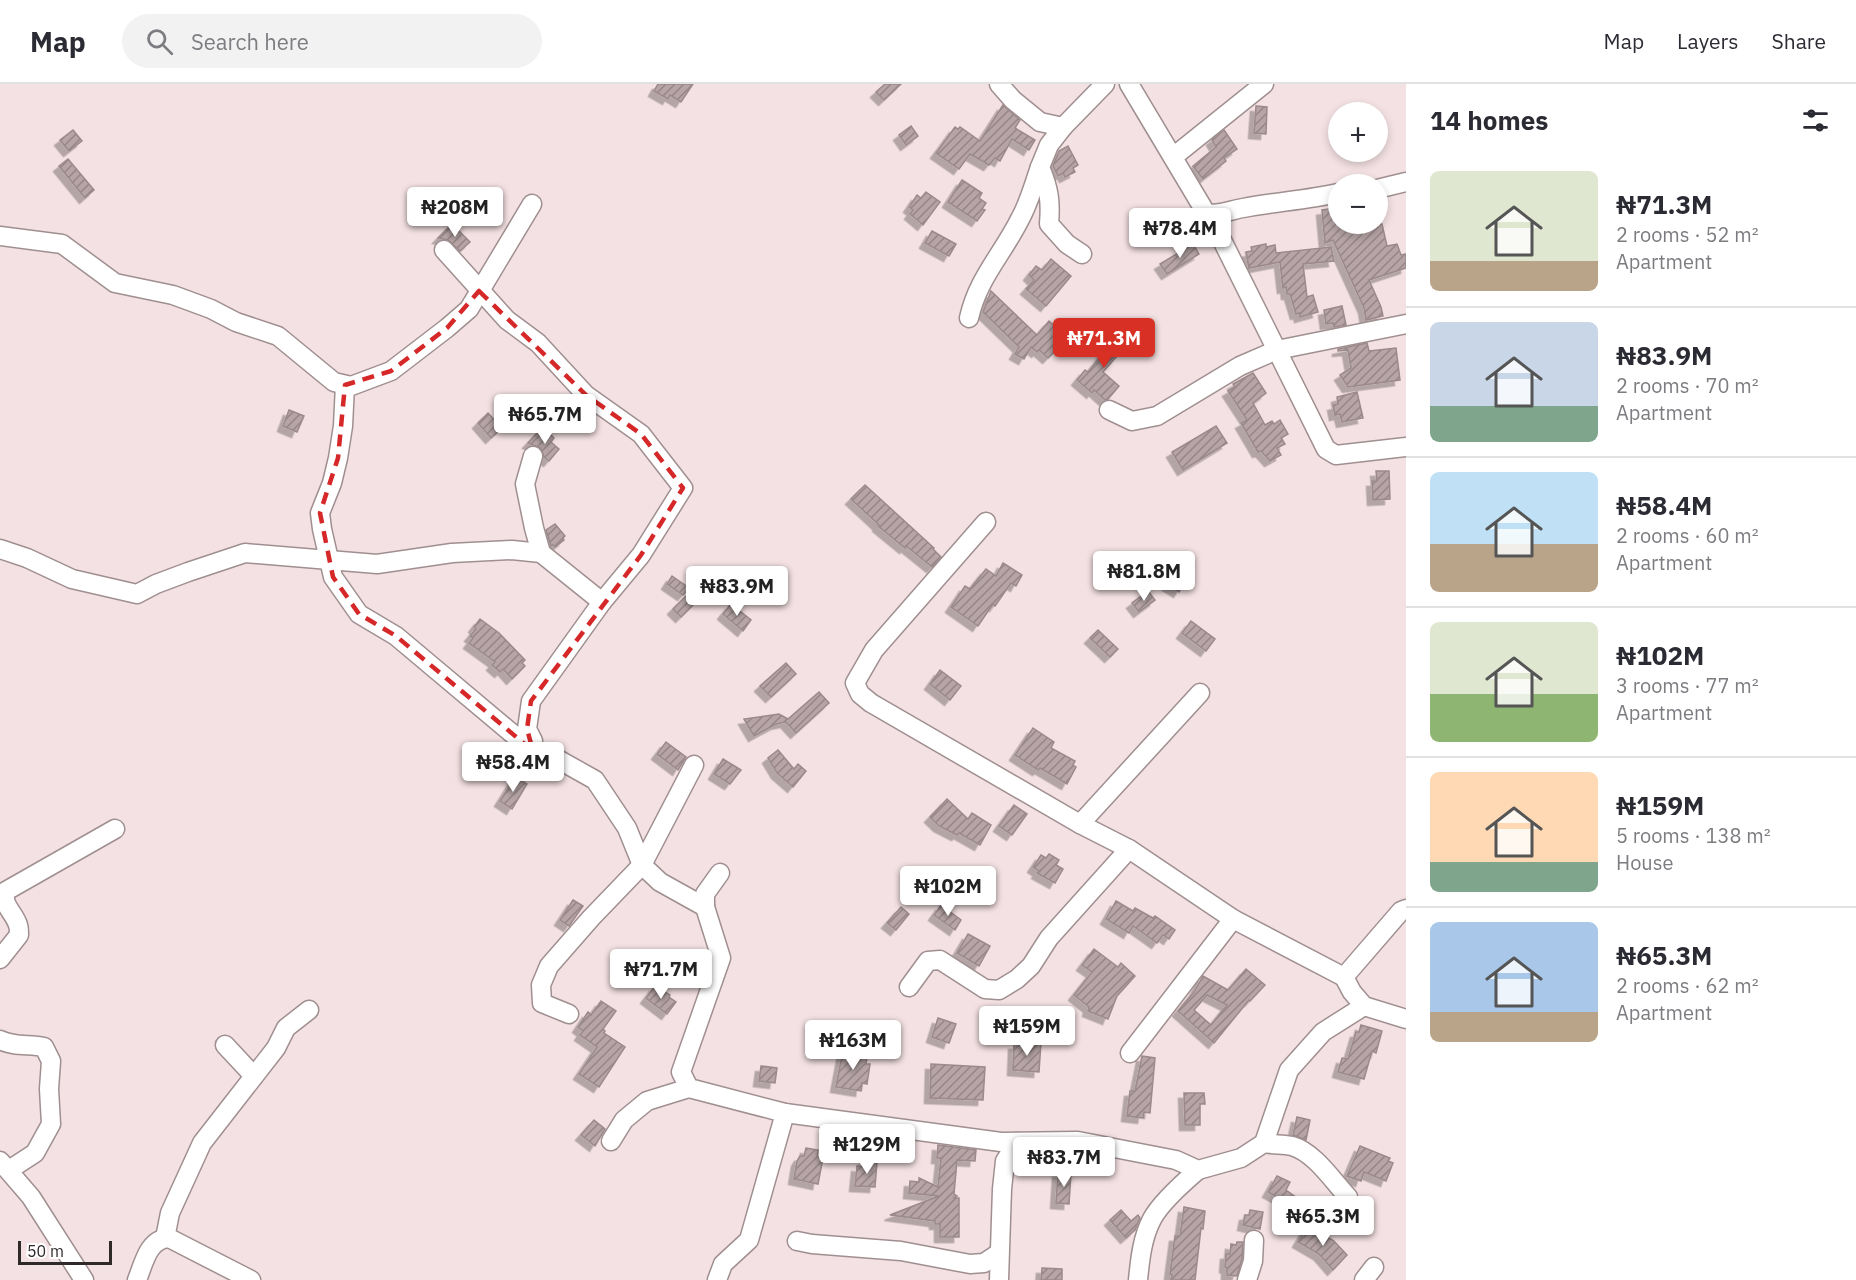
<!DOCTYPE html>
<meta charset="utf-8">
<style>
body{margin:0;font-family:"IBM Plex Sans",sans-serif;background:#f2f2f3;color:#2b2b33;height:100vh;display:flex;flex-direction:column;font-size:22px;white-space:nowrap}
*{box-sizing:border-box;margin:0}
p{font-size:20px;color:#7c7c81}
.icon{flex:none;width:33px;height:33px;fill:none;stroke:currentColor;stroke-width:2;stroke-linecap:round;stroke-linejoin:round}
.map{position:relative;flex:1;overflow:hidden}
.sheet{display:flex;flex-direction:column;background:#fff;width:450px}
.sheet>*{flex:none}
.tools{position:absolute;left:1328px;top:18px;display:grid;gap:12px}
.tools a{display:grid;place-items:center;width:60px;height:60px;border-radius:50%;background:#fff;box-shadow:0 3px 9px #0003;font-size:30px}
.scale{position:absolute;left:18px;bottom:15px;width:94px;box-sizing:border-box;padding-left:6px;border:3px solid #30292a;border-top:0;font-size:16px;line-height:21px;white-space:nowrap;color:#30292a;-webkit-text-stroke:4px #fff;paint-order:stroke}
.price{position:absolute;translate:-50% -51px;padding:0 14px;border-radius:6px;background:#fff;color:#222;font-size:20px;line-height:39px;filter:drop-shadow(0 2px 3px #0008)}
.price::after{content:'';position:absolute;left:50%;top:36px;width:18px;height:14px;margin-left:-9px;background:inherit;clip-path:polygon(0 0,100% 0,50% 100%)}
.price.current{background:#d93025;color:#fff}
ul{padding:0;list-style:none}
li{display:flex;align-items:center;gap:18px;height:150px;padding:0 24px}
li+li{border-top:2px solid #e1e1e2}
li span{display:grid;place-items:center;flex:none;width:168px;height:120px;border-radius:9px;color:#555}
li>.icon{margin-inline-start:auto}
span .icon{width:72px;height:72px;fill:#fffc;stroke-width:1}
li b{font-size:26px}
h2{display:flex;justify-content:space-between;align-items:center;height:72px;padding:0 24px;font-size:26px}
header{display:flex;align-items:center;gap:36px;box-sizing:border-box;height:84px;padding:0 30px;background:#fff;border-bottom:2px solid #e1e1e2}
header strong{font-size:28px}
nav{display:flex;gap:33px;margin-inline-start:auto;font-size:21px}
.search{width:420px;height:54px;background:#f2f2f3;display:flex;align-items:center;gap:15px;box-sizing:border-box;padding:0 21px;border-radius:33px;color:#7c7c81;font-size:22px}
main{display:flex;flex:1;min-height:0}
.map>svg:first-child{display:block}
</style>
<header>
<strong>Map</strong>
<div class="search"><svg class="icon" aria-label="search" viewBox="0 0 24 24"><circle cx="10" cy="10" r="6"/><path d="M15 15l6 6"/></svg>Search here</div>
<nav><a>Map</a><a>Layers</a><a>Share</a></nav>
</header>
<main>
<div class="map">
<svg width="1406" height="1196" viewBox="0 0 1406 1196">
<defs>
<pattern id="building-hatch" width="6" height="6" patternUnits="userSpaceOnUse" patternTransform="scale(1.5)"><rect width="6" height="6" fill="#b6a4a6"/><path d="M-1 1l2-2M0 6l6-6M5 7l2-2" fill="none" stroke="#948687"/></pattern>
<filter id="shadow"><feDropShadow dx="-5.5" dy="5.5" stdDeviation="0" flood-color="#0004"/></filter>
</defs>
<rect width="100%" height="100%" fill="#f4e1e3"/>
<g fill="url(#building-hatch)" stroke="#9b8a8c" stroke-width="1.5" fill-rule="evenodd" filter="url(#shadow)">
<path d="M658 0H693L681 18 670 11 668 15 654 7Z"/>
<path d="M885 0H901L884 16 876 8Z"/>
<path d="M1003 21 1020 36 1015 44 1035 56 1029 66 1012 55 1000 77 995 74 989 81 970 70 959 85 936 69 955 43 958 45 960 43 980 57Z"/>
<path d="M1256 22 1267 23 1266 50 1254 49Z"/>
<path d="M911 42 918 52 906 61 899 51Z"/>
<path d="M73 46 82 57 69 67 60 56Z"/>
<path d="M1224 46 1237 65 1224 74 1226 77 1203 95 1193 82 1216 63 1212 56Z"/>
<path d="M1068 62 1078 81 1073 84 1075 88 1065 93 1063 89 1058 92 1053 82 1059 67Z"/>
<path d="M68 75 94 106 85 114 59 82Z"/>
<path d="M962 96 982 109 979 114 986 119 982 125 985 126 977 137 948 118Z"/>
<path d="M926 108 940 118 923 141 910 130 913 126 909 123 917 111 921 114Z"/>
<path d="M1336 124 1338 140H1382L1387 162 1397 160 1401 171 1406 170V184L1369 196 1381 223 1383 232 1366 236 1364 224 1333 156 1325 159 1322 126Z"/>
<path d="M452 140 470 158 460 167 448 156 438 154Z"/>
<path d="M932 147 956 160 949 172 925 159Z"/>
<path d="M1193 160 1199 170 1167 190 1160 180Z"/>
<path d="M1266 160V163L1275 161 1276 169 1331 163 1334 177 1303 180 1307 213 1313 211 1318 228 1300 233 1299 229 1296 230 1290 210H1287L1286 203 1283 204 1280 178 1249 184 1246 168 1252 167 1251 163Z"/>
<path d="M1051 175 1071 192 1046 222 1026 205 1034 196 1029 191 1036 182 1042 186Z"/>
<path d="M991 207 1037 251 1049 237 1068 254 1048 274 1039 266 1037 268 1031 263 1024 275 1015 270 1019 263 983 228Z"/>
<path d="M1342 222 1346 241 1334 243 1333 239 1326 240 1324 226Z"/>
<path d="M1121 247 1131 256 1103 288 1119 302 1108 315 1105 316 1094 306 1092 309 1077 296 1085 286 1088 288Z"/>
<path d="M1367 259 1369 267 1396 264 1400 296 1348 303 1340 291 1351 284 1348 266 1338 267V265Z"/>
<path d="M1253 289 1266 309 1253 319 1265 341 1272 337 1274 340 1280 336 1288 350 1281 354 1285 360 1277 364 1281 371 1270 377 1261 367 1258 368 1241 339 1247 336 1228 307 1235 303 1233 300Z"/>
<path d="M1357 308 1363 334 1342 338 1340 330 1335 331 1333 321 1338 320 1337 313Z"/>
<path d="M289 326 304 332 297 348 283 342Z"/>
<path d="M488 329 502 344 491 354 478 339Z"/>
<path d="M1216 342 1227 359 1183 386 1172 368Z"/>
<path d="M539 347 543 351 547 347 554 354 551 358 559 365 549 377 544 373 541 364 528 359Z"/>
<path d="M1376 387H1389L1390 415 1373 416 1372 397H1377Z"/>
<path d="M865 401 934 464 933 465 941 473 932 483 906 462 905 464 878 442 879 441 851 415Z"/>
<path d="M555 440 565 452 563 454 564 456 555 463 553 461 551 462 546 446Z"/>
<path d="M1003 479 1022 491 1016 502 1011 499 995 522 993 520 978 542 951 523 965 502 970 505 986 485 996 492Z"/>
<path d="M1175 489 1186 496 1179 508 1168 501Z"/>
<path d="M672 492 689 504 683 511 667 500Z"/>
<path d="M1148 507 1155 516 1139 528 1132 519Z"/>
<path d="M689 509 697 517 681 533 673 525Z"/>
<path d="M731 520 751 536 743 547 723 530Z"/>
<path d="M480 535 499 549 525 576 522 579 525 582 512 595 503 585 500 588 492 581 495 578 469 559 473 554 470 552 476 545 474 543Z"/>
<path d="M1191 537 1215 555 1206 567 1182 549Z"/>
<path d="M1098 546 1118 565 1110 573 1090 554Z"/>
<path d="M786 579 796 590 771 613 760 602Z"/>
<path d="M940 586 961 602 950 616 930 600Z"/>
<path d="M819 608 829 619 796 649 786 638 776 640 754 652 744 635 779 630 788 635Z"/>
<path d="M1033 644 1054 658 1051 664 1075 677 1073 681 1076 683 1067 700 1040 684 1038 686 1015 671Z"/>
<path d="M666 658 686 673 678 686 657 670Z"/>
<path d="M778 666 794 685 798 680 806 687 793 703 777 689 768 674Z"/>
<path d="M723 675 741 686 730 700 714 690Z"/>
<path d="M515 693 527 700 512 725 500 717Z"/>
<path d="M947 715 968 735 972 729 991 741 980 761 959 749 957 751 939 742 930 733Z"/>
<path d="M1014 721 1027 730 1012 751 999 742Z"/>
<path d="M1049 770 1059 776 1056 781 1063 785 1055 799 1037 789 1039 787 1033 783 1041 771 1046 774Z"/>
<path d="M573 816 583 822 569 842 560 836Z"/>
<path d="M1116 817 1133 827 1135 824 1153 834 1155 832 1175 846 1169 855 1163 851 1157 859 1133 842 1129 849 1106 835Z"/>
<path d="M941 821 961 836 955 846 934 831Z"/>
<path d="M901 823 909 830 896 846 887 839Z"/>
<path d="M968 850 990 862 979 882 957 869Z"/>
<path d="M1094 865 1118 883 1121 879 1135 892 1117 912 1108 935 1088 927 1089 923 1074 911 1092 888 1082 881Z"/>
<path d="M1246 885 1265 901 1250 917 1249 916 1214 959 1178 927 1194 908 1203 892 1228 906ZM1207 911 1227 921 1211 941 1194 926Z"/>
<path d="M655 902 670 911 669 913 676 918 667 930 646 914Z"/>
<path d="M601 917 616 927 603 945 605 947 604 949 625 963 599 1003 579 990 597 963 580 951 583 947 578 943 588 928 591 931Z"/>
<path d="M1038 930 1049 931 1047 950 1036 948Z"/>
<path d="M938 934 956 940 949 959 932 953Z"/>
<path d="M828 941 853 944 851 962 826 959Z"/>
<path d="M1361 941 1382 947 1376 969 1372 967 1364 995 1338 988 1342 974 1348 975 1356 948H1359Z"/>
<path d="M1024 957 1041 958 1039 988 1013 986 1014 960H1024Z"/>
<path d="M843 966 867 970 866 980H870L867 1000 862 999 861 1007 836 1003Z"/>
<path d="M1142 972 1155 974 1150 1029 1144 1028 1143 1034 1127 1032 1130 1007H1135Z"/>
<path d="M931 980 985 983 983 1016 930 1014Z"/>
<path d="M761 982 777 984 775 999 759 997Z"/>
<path d="M1184 1009H1204L1205 1020H1200V1041H1185Z"/>
<path d="M1297 1033 1310 1036 1306 1056 1293 1051Z"/>
<path d="M594 1036 605 1045 595 1062 581 1051Z"/>
<path d="M938 1061 976 1066 975 1077 957 1076 954 1110 957 1112 953 1114H959V1153H940V1140H935V1137L890 1131 939 1112 909 1109 910 1097 919 1098V1094L938 1103 941 1074H937Z"/>
<path d="M1360 1062 1390 1074 1388 1077 1393 1079 1386 1097 1364 1088 1361 1097 1347 1092Z"/>
<path d="M806 1064 818 1066 817 1073 823 1074 818 1100 794 1095 797 1077 800 1072H804Z"/>
<path d="M864 1076 877 1078 875 1103 855 1102 857 1082 863 1083Z"/>
<path d="M1058 1088 1071 1089 1069 1120 1056 1119Z"/>
<path d="M1277 1092 1290 1098 1286 1106 1314 1126 1311 1131 1268 1108Z"/>
<path d="M1184 1123 1205 1127 1203 1145 1201 1144 1195 1196H1171L1172 1191 1170 1190 1175 1152H1180Z"/>
<path d="M1121 1126 1131 1137 1138 1131 1140 1134 1135 1146 1126 1154 1110 1136Z"/>
<path d="M1250 1126 1263 1128 1260 1145 1243 1141 1245 1131H1249Z"/>
<path d="M1308 1141 1334 1157 1347 1171 1333 1186 1319 1170 1298 1158Z"/>
<path d="M1237 1158H1243L1242 1175 1237 1192 1227 1191V1184L1225 1183 1226 1170H1230L1231 1160 1236 1161Z"/>
<path d="M1042 1184 1062 1185V1196H1041Z"/>
</g>
<g fill="none" stroke-linecap="round" stroke-linejoin="round">
<defs>
<g id="minor">
<path d="M999 0 1013 16 1040 38 1063 43 1049 61 1040 83C1049 105 1051 117 1049 140L1067 160 1082 170"/>
<path d="M1129 0 1206 129C1218 132 1231 126 1243 124 1275 118 1307 116 1338 109"/>
<path d="M1063 43 1105 0"/>
<path d="M1173 73 1264 0"/>
<path d="M1377 105 1406 98"/>
<path d="M1209 130 1326 365 1336 371 1406 363"/>
<path d="M0 152 62 160 115 199 173 211 211 225 236 238 278 252 334 298 351 302 391 287 447 244 469 225 532 120"/>
<path d="M444 166 507 236 538 259 586 311 641 350 683 404 641 471 602 518 531 617 527 645 533 657V667"/>
<path d="M969 234C978 194 1002 171 1020 135 1029 119 1034 100 1040 83"/>
<path d="M345 301 343 342 338 374 332 399 320 429 322 445 333 493 359 530 396 552 533 667 554 673 595 696 627 744 642 781 660 798 705 823 721 874 681 988 689 1004 785 1029 1001 1058 1078 1057 1176 1076 1198 1086 1241 1074 1264 1059 1289 986 1323 948 1364 922"/>
<path d="M1109 326 1132 337 1157 332 1240 282 1277 266 1406 240"/>
<path d="M533 372 525 400 534 444 541 469"/>
<path d="M986 438 874 566 855 599 860 610 871 619 1080 740 1129 765 1233 835"/>
<path d="M0 465 27 474 72 495 137 510 156 500 188 488 245 469 377 480 452 469 512 466 541 469 602 518"/>
<path d="M1080 740 1200 609"/>
<path d="M705 823V810L720 789"/>
<path d="M1406 825 1401 827 1344 893 1352 908 1364 922 1406 935"/>
<path d="M0 875 19 851C19 848 19 844 18 841 14 828 1 821 6 807L115 745"/>
<path d="M909 903 928 877 940 876 985 905 999 906 1017 895 1031 882 1049 854 1129 765"/>
<path d="M569 930 542 919 541 901 549 882 591 834 642 781 694 681"/>
<path d="M0 956C14 963 29 960 44 963L51 977 49 1005 51 1040 35 1069 9 1086"/>
<path d="M225 961 254 992"/>
<path d="M1130 969 1233 835 1344 893"/>
<path d="M611 1057 624 1036 647 1017 689 1004"/>
<path d="M1264 1059C1273 1061 1283 1060 1292 1062 1314 1068 1333 1097 1348 1113"/>
<path d="M0 1077 31 1113 84 1196"/>
<path d="M165 1154 170 1129 202 1059 276 964 286 944 309 926"/>
<path d="M797 1157 812 1160 901 1167 970 1180 984 1179 999 1169"/>
<path d="M137 1196C144 1179 148 1155 169 1154L251 1196"/>
<path d="M717 1196 723 1180 749 1156 785 1029"/>
<path d="M999 1196 1002 1105 1005 1077 1017 1058"/>
<path d="M1138 1196C1140 1176 1142 1154 1152 1135 1160 1120 1184 1098 1198 1086"/>
<path d="M1247 1196 1253 1177 1254 1156"/>
<path d="M1364 1196 1374 1183"/>
</g>
</defs>
<use href="#minor" stroke="#a08f90" stroke-width="21"/>
<use href="#minor" stroke="#fff" stroke-width="18"/>
</g>
<path fill="none" stroke="#d62828" stroke-width="4.5" stroke-dasharray="12 8" stroke-linejoin="round" d="M479 207 586 311 641 350 683 404 641 471 531 617 527 645 533 667 396 552 359 530 333 493 320 429 338 374 345 301 391 287 447 244Z"/>
</svg>
<div class="tools">
<a>+</a>
<a>−</a>
</div>
<div class="scale">50 m</div>
<b class="price" style="left:455px;top:154px">₦208M</b>
<b class="price" style="left:1180px;top:175px">₦78.4M</b>
<b class="price current" style="left:1104px;top:285px">₦71.3M</b>
<b class="price" style="left:545px;top:361px">₦65.7M</b>
<b class="price" style="left:1144px;top:518px">₦81.8M</b>
<b class="price" style="left:737px;top:533px">₦83.9M</b>
<b class="price" style="left:513px;top:709px">₦58.4M</b>
<b class="price" style="left:948px;top:833px">₦102M</b>
<b class="price" style="left:661px;top:916px">₦71.7M</b>
<b class="price" style="left:1027px;top:973px">₦159M</b>
<b class="price" style="left:853px;top:987px">₦163M</b>
<b class="price" style="left:867px;top:1091px">₦129M</b>
<b class="price" style="left:1064px;top:1104px">₦83.7M</b>
<b class="price" style="left:1323px;top:1163px">₦65.3M</b>
</div>
<section class="sheet">
<h2>14 homes<svg class="icon" aria-label="filters" viewBox="0 0 24 24"><path d="M4 7h16M4 17h16"/><circle cx="9" cy="7" r="2"/><circle cx="15" cy="17" r="2"/></svg></h2>
<ul>
<li><span style="background:linear-gradient(#dfe7d0 75%,#b9a48a 0)"><svg class="icon" aria-label="home" viewBox="0 0 24 24"><path d="M3 11l9-7 9 7M6 9v11h12V9"/></svg></span><div><b>₦71.3M</b><p>2 rooms · 52 m²</p><p>Apartment</p></div></li>
<li><span style="background:linear-gradient(#c9d6e8 70%,#7fa58c 0)"><svg class="icon" aria-label="home" viewBox="0 0 24 24"><path d="M3 11l9-7 9 7M6 9v11h12V9"/></svg></span><div><b>₦83.9M</b><p>2 rooms · 70 m²</p><p>Apartment</p></div></li>
<li><span style="background:linear-gradient(#bfe0f5 60%,#b9a48a 0)"><svg class="icon" aria-label="home" viewBox="0 0 24 24"><path d="M3 11l9-7 9 7M6 9v11h12V9"/></svg></span><div><b>₦58.4M</b><p>2 rooms · 60 m²</p><p>Apartment</p></div></li>
<li><span style="background:linear-gradient(#dfe7d0 60%,#8fb573 0)"><svg class="icon" aria-label="home" viewBox="0 0 24 24"><path d="M3 11l9-7 9 7M6 9v11h12V9"/></svg></span><div><b>₦102M</b><p>3 rooms · 77 m²</p><p>Apartment</p></div></li>
<li><span style="background:linear-gradient(#ffd9b3 75%,#7fa58c 0)"><svg class="icon" aria-label="home" viewBox="0 0 24 24"><path d="M3 11l9-7 9 7M6 9v11h12V9"/></svg></span><div><b>₦159M</b><p>5 rooms · 138 m²</p><p>House</p></div></li>
<li><span style="background:linear-gradient(#a9c7e8 75%,#b9a48a 0)"><svg class="icon" aria-label="home" viewBox="0 0 24 24"><path d="M3 11l9-7 9 7M6 9v11h12V9"/></svg></span><div><b>₦65.3M</b><p>2 rooms · 62 m²</p><p>Apartment</p></div></li>
</ul>
</section>
</main>
